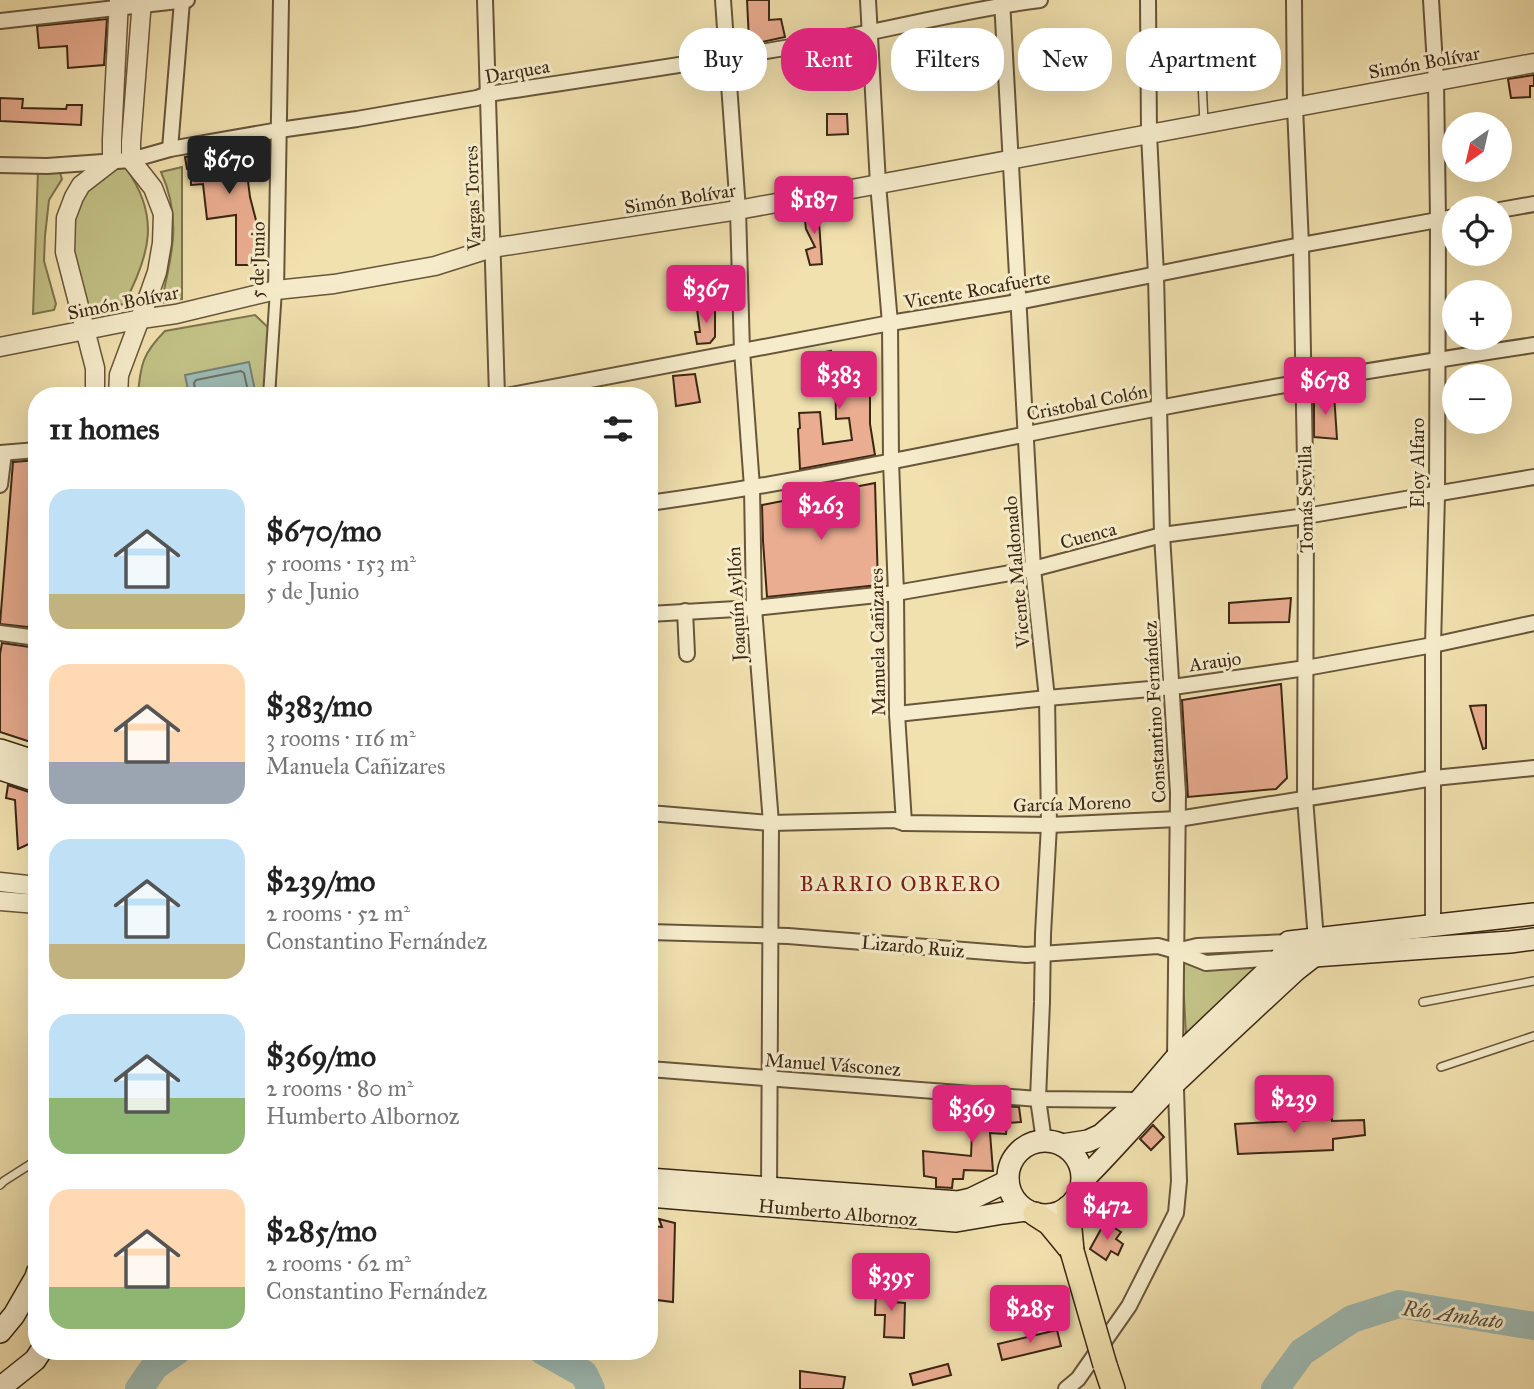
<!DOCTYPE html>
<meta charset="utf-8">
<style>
body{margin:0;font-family:"IM FELL Great Primer",serif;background:#f6f6f6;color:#222;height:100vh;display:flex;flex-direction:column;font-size:26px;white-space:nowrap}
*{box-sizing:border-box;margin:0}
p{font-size:23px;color:#767676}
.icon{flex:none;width:38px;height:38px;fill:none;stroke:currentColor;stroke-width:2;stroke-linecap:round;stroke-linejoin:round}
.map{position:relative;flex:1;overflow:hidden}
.sheet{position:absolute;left:28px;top:387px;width:630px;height:973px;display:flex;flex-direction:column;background:#fff;border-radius:28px;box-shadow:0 7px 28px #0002}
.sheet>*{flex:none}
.guide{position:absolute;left:679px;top:28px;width:665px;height:63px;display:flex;gap:14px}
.needle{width:46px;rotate:214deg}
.controls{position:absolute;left:1442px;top:112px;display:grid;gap:14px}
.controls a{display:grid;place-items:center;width:70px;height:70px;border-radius:50%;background:#fff;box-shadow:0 7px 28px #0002;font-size:35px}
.price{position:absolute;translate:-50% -60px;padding:0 16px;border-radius:7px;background:#db2777;color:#fff;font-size:23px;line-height:46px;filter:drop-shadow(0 2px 4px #0008)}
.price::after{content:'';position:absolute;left:50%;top:42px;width:21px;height:16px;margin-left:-10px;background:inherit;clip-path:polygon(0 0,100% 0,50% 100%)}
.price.current{background:#222;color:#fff}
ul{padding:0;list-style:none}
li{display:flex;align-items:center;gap:21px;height:175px;padding:0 21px}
li span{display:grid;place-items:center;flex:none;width:196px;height:140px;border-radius:21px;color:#555}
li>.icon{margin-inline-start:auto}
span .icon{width:84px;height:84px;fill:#fffc;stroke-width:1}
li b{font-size:30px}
h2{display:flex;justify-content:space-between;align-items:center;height:84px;padding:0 21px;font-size:30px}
.pill{padding:0 24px;border-radius:28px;background:#fff;box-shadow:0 7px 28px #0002;font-size:24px;line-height:63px}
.pill.current{background:#db2777;color:#fff}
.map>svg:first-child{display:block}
</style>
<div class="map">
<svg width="1534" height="1389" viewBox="0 0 1534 1389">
<rect width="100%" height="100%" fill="#f1e1af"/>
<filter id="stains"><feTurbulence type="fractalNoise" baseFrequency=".00286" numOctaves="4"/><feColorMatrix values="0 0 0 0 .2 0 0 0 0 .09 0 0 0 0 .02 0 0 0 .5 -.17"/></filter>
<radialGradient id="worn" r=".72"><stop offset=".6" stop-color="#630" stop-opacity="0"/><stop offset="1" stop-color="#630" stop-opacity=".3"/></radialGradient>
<g fill="#c2c186" stroke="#7e744d" stroke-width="2">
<path d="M125 167C161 216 150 255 124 304L86 310 65 269 77 188 94 168Z"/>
<path d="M182 167V299L161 303C172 256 182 218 161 172Z"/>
<path d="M38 170H59L62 179 49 200 45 236 44 261 56 304 54 310 33 314Z"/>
<path d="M255 315 275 334 276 395 138 396C140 365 143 353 165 331Z"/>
<path d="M1182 961 1263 962 1186 1035Z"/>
</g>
<path fill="#9ebbb4" stroke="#768074" stroke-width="2" d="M249 362 256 395H189L185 375Z"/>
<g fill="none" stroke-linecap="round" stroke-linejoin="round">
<path stroke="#6c7164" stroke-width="2" d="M196 396 194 383 196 380 241 371 244 373 249 396"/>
<g stroke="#9ebbb4" stroke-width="28">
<path d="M543 1351 584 1374 591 1389"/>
<path d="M139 1389 155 1366 177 1351"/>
<path d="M1275 1389 1302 1352 1352 1319 1399 1304 1534 1326"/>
</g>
</g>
<g fill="#eaad91" stroke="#3b2714" stroke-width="2">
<path d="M747 0H769V20L781 19 785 37 753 44 749 40Z"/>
<path d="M107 19 104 65 68 68 67 46 39 48 37 26Z"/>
<path d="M1534 75V86H1530V97L1511 98 1508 79Z"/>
<path d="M0 98 23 99 22 108 66 109 67 105H82L81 125 0 121Z"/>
<path d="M827 114H847L848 134 827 135Z"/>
<path d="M233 150 247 151 252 167 253 180 248 181 250 197 257 224 256 265H236V215L207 219 203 184 191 185V170L187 169 185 157 233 151Z"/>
<path d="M818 208 822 264 810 265 806 250 815 247 806 229 804 212Z"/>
<path d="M715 305V337L710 343 697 344 695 332H700L697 309Z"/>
<path d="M831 351V356L868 352 870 367V424L875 455 800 469 798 429 800 428 799 413 820 412 823 444 852 440 849 418 836 419 835 369 807 374 806 355Z"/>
<path d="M695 374 700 402 676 406 673 376Z"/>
<path d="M1334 394 1337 439 1314 437V397Z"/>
<path d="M37 460V628L0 624 13 462Z"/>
<path d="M875 483 878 585 767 597 763 541 762 505Z"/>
<path d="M1291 598 1289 622 1229 623V603Z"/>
<path d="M2 643 37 648V744L0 732V654Z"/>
<path d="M1281 684 1287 778 1276 789 1188 797 1182 700Z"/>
<path d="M1486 705V748L1483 749 1470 706Z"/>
<path d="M8 785 35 794 31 843 18 849 15 800 6 798Z"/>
<path d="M970 1103 1019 1107 1021 1122 1007 1123 1006 1134 990 1133 993 1171 964 1170 963 1179H953L952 1188 936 1187V1178L924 1176 923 1151 971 1156 972 1132H971Z"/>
<path d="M1332 1119V1121L1364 1120 1365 1135 1333 1139V1150L1238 1154 1235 1124Z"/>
<path d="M1153 1125 1164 1137 1151 1150 1140 1139Z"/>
<path d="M659 1219 675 1223 673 1302 649 1299V1226L662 1227Z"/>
<path d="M1105 1222 1121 1232 1116 1239 1123 1244 1118 1255 1111 1251 1106 1260 1090 1249Z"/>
<path d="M876 1288H894V1302L905 1303 904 1338 884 1337 885 1315H875Z"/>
<path d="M1057 1330 1061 1346 1002 1360 998 1344Z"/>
<path d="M948 1364 951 1375 913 1385 910 1374Z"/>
<path d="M800 1371 845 1377 843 1389H800Z"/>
</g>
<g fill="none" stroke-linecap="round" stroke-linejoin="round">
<defs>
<g id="service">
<path d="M1201 60 1204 123"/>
<path d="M1423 1002 1534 981"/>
<path d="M1441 1067 1534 1036"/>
<path d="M0 1185 4 1181 37 1160"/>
</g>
<path id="pedestrian" d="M269 396 276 290"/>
<g id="minor">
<path d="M485 0 497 396"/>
<path d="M723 0 738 210 742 351 752 487 754 608 771 823 769 1194"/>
<path d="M868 0 878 184 890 323 891 461 896 593 897 714 904 823"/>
<path d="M1002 0 1033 569 1047 698 1049 825 1043 934 1042 1002 1038 1099 1044 1141"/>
<path d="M1294 0 1295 107 1301 245 1306 516 1305 798 1316 940"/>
<path d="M1431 0 1436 81 1438 220 1437 495 1433 645V926"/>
<path d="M0 21 187 0"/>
<path d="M170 149 182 1"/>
<path d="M0 165 47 166 131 160 170 149 279 130 357 119 477 98 488 94C600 77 713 61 825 41 897 28 968 9 1040 0"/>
<path d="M1500 210 1534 204"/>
<path d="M276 290 281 0"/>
<path d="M506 396 890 323 1018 302 1301 245 1454 217"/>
<path d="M0 453 37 450"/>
<path d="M0 485 4 453"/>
<path d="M649 503C820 480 989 440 1159 408 1283 384 1409 364 1534 345"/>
<path d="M685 611 687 654"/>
<path d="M649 614 754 608 896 593 1033 569 1162 535 1306 516 1534 477"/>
<path d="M0 633 37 638"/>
<path d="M897 714 1047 698 1173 687 1306 668 1433 645 1534 623"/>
<path d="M649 813 771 823 895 820 904 823 1049 825 1178 819 1434 778 1534 768"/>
<path d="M649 932 788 936 1026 955 1158 946 1176 951 1206 963 1281 958"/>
<path d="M1176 951 1197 946 1289 942"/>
<path d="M649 1069 1038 1099 1140 1100"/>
<path d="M1066 1389 1078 1379 1129 1306 1176 1213 1179 1181 1175 1059 1178 793 1162 535 1156 275 1149 134 1148 0"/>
</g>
<g id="tertiary">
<path d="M0 347 141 319 176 314 276 290 334 284 435 266 492 248 738 210 1534 63"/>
<path d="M95 396V368L65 252 66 218 74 197 81 185 112 161V139L119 0"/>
<path d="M118 396 119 375 150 292 157 272 162 243 163 214 153 188 131 160V142L142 0"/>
<path d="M0 882 37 886"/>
<path d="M0 901 37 904"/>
</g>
<g id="secondary">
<path d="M0 750 37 762"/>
<path d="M0 769 37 781"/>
<path d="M1300 957 1510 942 1534 939"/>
<circle cx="1045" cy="1178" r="37"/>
<path d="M1062 1145 1088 1141 1101 1135 1140 1100 1175 1059 1281 958 1289 942 1534 914"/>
<path d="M649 1179 958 1202 971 1199 1008 1181"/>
<path d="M1083 1180C1115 1148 1144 1113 1177 1081 1216 1044 1256 1007 1296 970L1314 956"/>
<path d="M649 1196 956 1221 1003 1213 1026 1210"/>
<path d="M0 1332 14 1315 36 1277 37 1273"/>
<path d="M0 1388 35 1360 41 1351"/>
</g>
<g id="primary">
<path d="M1068 1208 1072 1251"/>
<path d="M1035 1214 1049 1223 1072 1251"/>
<path d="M1105 1365 1113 1389"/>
</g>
</defs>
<use href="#service" stroke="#68563b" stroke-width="10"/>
<use href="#pedestrian" stroke="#68563b" stroke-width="14"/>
<use href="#minor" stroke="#68563b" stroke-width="18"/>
<use href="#tertiary" stroke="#68563b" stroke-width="21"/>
<use href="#secondary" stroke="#3b2714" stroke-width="24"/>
<use href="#primary" stroke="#3b2714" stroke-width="26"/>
<use href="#service" stroke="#f6eccb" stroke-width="7"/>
<use href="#pedestrian" stroke="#f6eccb" stroke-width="10"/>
<use href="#minor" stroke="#f6eccb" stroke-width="14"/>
<use href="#tertiary" stroke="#f6eccb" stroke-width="18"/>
<use href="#secondary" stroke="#f6eccb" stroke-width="21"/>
<use href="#primary" stroke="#f1e1af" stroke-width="23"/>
<defs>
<path id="primary-bridge" d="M1072 1251 1105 1365"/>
</defs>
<use href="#primary-bridge" stroke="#3b2714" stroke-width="26" stroke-linecap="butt"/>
<use href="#primary-bridge" stroke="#f1e1af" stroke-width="23"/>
</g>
<g text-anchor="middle" stroke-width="6" stroke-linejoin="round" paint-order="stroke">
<g font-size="19" fill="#3b2714" stroke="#f6eccb">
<text transform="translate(1424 62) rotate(-10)" y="7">Simón Bolívar</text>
<text transform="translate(517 71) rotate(-10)" y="7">Darquea</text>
<text transform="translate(472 198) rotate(-92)" y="7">Vargas Torres</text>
<text transform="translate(680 198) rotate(-9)" y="7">Simón Bolívar</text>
<text transform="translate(257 260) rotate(-89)" y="7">5 de Junio</text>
<text transform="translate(977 289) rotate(-10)" y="7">Vicente Rocafuerte</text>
<text transform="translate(123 302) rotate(-11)" y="7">Simón Bolívar</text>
<text transform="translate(1087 402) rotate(-11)" y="7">Cristobal Colón</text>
<text transform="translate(1417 463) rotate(-90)" y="7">Eloy Alfaro</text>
<text transform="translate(1305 499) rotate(-91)" y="7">Tomás Sevilla</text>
<text transform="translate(1088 535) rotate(-15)" y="7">Cuenca</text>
<text transform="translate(1016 572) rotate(-95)" y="7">Vicente Maldonado</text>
<text transform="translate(736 604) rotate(-93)" y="7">Joaquín Ayllón</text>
<text transform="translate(877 642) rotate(-91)" y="7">Manuela Cañizares</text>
<text transform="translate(1215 661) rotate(-8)" y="7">Araujo</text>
<text transform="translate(1154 712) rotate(-93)" y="7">Constantino Fernández</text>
<text transform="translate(1072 803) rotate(-2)" y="7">García Moreno</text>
<text transform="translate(913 946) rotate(5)" y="7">Lizardo Ruiz</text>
<text transform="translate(833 1064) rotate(4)" y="7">Manuel Vásconez</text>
<text transform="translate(838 1212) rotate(5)" y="7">Humberto Albornoz</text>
</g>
<g font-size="21" letter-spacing="2" fill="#7a1f14" stroke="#f6eccb">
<text x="901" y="891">BARRIO OBRERO</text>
</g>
<g font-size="21" font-style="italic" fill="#544c3c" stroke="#f6eccb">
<text transform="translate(1453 1315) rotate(8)" y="7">Río Ambato</text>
</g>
</g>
<rect width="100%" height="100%" filter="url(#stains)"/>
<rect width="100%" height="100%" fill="url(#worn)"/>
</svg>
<div class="controls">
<a><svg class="needle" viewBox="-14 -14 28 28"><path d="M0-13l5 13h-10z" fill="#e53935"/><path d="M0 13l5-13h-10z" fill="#767676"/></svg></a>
<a><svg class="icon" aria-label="locate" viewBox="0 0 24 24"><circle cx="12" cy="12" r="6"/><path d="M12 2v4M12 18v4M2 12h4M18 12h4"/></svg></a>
<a>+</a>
<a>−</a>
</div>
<b class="price current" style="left:229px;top:196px">$670</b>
<b class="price" style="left:814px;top:236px">$187</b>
<b class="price" style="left:706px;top:325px">$367</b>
<b class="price" style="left:839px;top:411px">$383</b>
<b class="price" style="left:1325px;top:417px">$678</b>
<b class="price" style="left:821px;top:542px">$263</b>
<b class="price" style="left:1294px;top:1135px">$239</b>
<b class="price" style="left:972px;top:1145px">$369</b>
<b class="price" style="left:1107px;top:1242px">$472</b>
<b class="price" style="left:891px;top:1313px">$395</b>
<b class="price" style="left:1030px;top:1345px">$285</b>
<div class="guide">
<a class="pill">Buy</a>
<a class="pill current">Rent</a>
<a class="pill">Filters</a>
<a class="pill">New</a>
<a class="pill">Apartment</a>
</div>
<section class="sheet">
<h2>11 homes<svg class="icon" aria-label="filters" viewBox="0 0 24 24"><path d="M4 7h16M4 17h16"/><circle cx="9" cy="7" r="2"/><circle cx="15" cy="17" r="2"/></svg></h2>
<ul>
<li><span style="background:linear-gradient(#bfe0f5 75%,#c2b280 0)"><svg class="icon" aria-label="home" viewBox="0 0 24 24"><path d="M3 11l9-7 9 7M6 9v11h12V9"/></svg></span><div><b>$670/mo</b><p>5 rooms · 153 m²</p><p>5 de Junio</p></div></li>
<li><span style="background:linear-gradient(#ffd9b3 70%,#9aa5b1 0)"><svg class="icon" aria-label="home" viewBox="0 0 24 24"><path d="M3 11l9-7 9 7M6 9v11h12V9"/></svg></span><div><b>$383/mo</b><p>3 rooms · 116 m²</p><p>Manuela Cañizares</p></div></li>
<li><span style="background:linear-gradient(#bfe0f5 75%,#c2b280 0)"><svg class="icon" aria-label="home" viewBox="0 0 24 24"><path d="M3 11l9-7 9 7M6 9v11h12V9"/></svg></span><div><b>$239/mo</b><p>2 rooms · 52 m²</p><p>Constantino Fernández</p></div></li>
<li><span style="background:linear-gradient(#bfe0f5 60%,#8fb573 0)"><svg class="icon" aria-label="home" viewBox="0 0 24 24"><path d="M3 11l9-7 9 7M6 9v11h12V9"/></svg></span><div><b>$369/mo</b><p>2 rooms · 80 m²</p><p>Humberto Albornoz</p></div></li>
<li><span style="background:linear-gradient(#ffd9b3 70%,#8fb573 0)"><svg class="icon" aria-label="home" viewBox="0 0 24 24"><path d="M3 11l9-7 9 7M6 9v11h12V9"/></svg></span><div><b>$285/mo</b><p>2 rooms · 62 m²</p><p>Constantino Fernández</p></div></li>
</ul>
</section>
</div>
